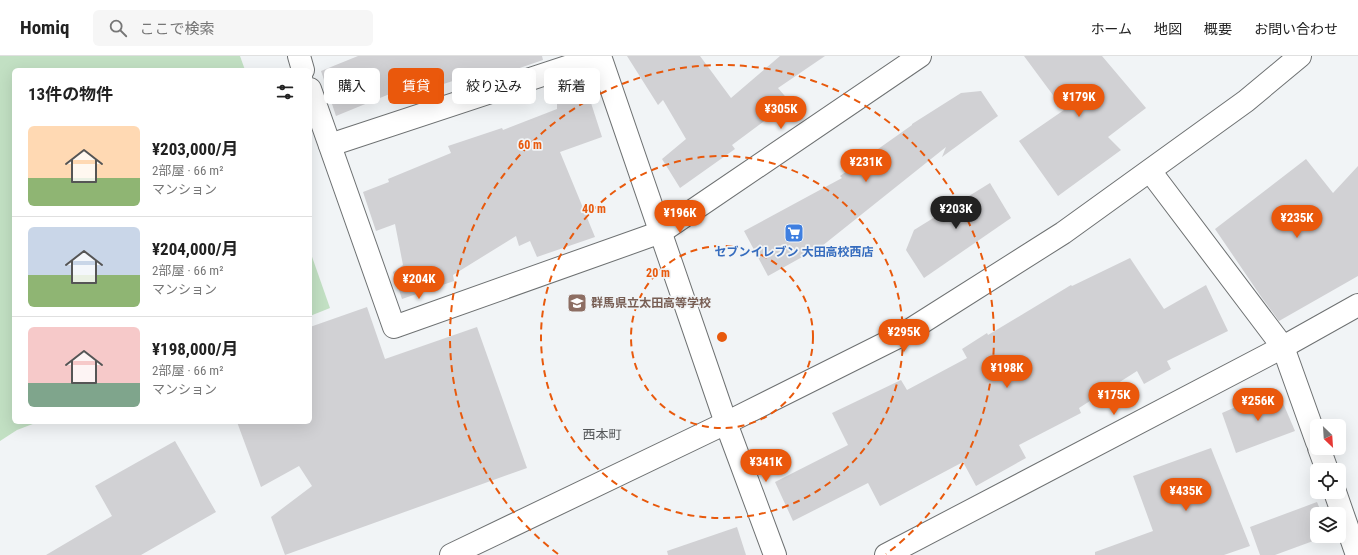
<!DOCTYPE html>
<html lang="ja">
<meta charset="utf-8">
<style>
body{margin:0;font-family:"Roboto Condensed","Noto Sans JP",sans-serif;background:#f6f6f6;color:#222;height:100vh;display:flex;flex-direction:column;font-size:15px;white-space:nowrap}
*{box-sizing:border-box;margin:0}
p{font-size:13px;color:#767676}
.icon{flex:none;width:22px;height:22px;fill:none;stroke:currentColor;stroke-width:2;stroke-linecap:round;stroke-linejoin:round}
.map{position:relative;flex:1;overflow:hidden}
.drawer{position:absolute;left:12px;top:12px;width:300px;height:356px;display:flex;flex-direction:column;background:#fff;border-radius:6px;box-shadow:0 4px 16px #0002}
.drawer>*{flex:none}
.hud{position:absolute;left:324px;top:12px;width:380px;height:36px;display:flex;gap:8px}
.needle{width:26px;rotate:155deg}
.fabs{position:absolute;left:1310px;top:363px;display:grid;gap:8px}
.fabs a{display:grid;place-items:center;width:36px;height:36px;border-radius:6px;background:#fff;box-shadow:0 4px 16px #0002;font-size:20px}
.price{position:absolute;translate:-50% -34px;padding:0 9px;border-radius:14px;background:#ea580c;color:#fff;font-size:13px;line-height:26px;filter:drop-shadow(0 1px 2px #0008)}
.price::after{content:'';position:absolute;left:50%;top:24px;width:12px;height:9px;margin-left:-6px;background:inherit;clip-path:polygon(0 0,100% 0,50% 100%)}
.price.current{background:#222;color:#fff}
ul{padding:0;list-style:none}
li{display:flex;align-items:center;gap:12px;height:100px;padding:0 16px}
li+li{border-top:1px solid #e0e0e0}
li span{display:grid;place-items:center;flex:none;width:112px;height:80px;border-radius:6px;color:#555}
li>.icon{margin-inline-start:auto}
span .icon{width:48px;height:48px;fill:#fffc;stroke-width:1}
li b{font-size:17px}
h2{display:flex;justify-content:space-between;align-items:center;height:48px;padding:0 16px;font-size:17px}
.chip{padding:0 14px;border-radius:6px;background:#fff;box-shadow:0 4px 16px #0002;font-size:14px;line-height:36px}
.chip.current{background:#ea580c;color:#fff}
header{display:flex;align-items:center;gap:24px;box-sizing:border-box;height:56px;padding:0 20px;background:#fff;border-bottom:1px solid #e0e0e0}
header strong{font-size:19px}
nav{display:flex;gap:22px;margin-inline-start:auto;font-size:14px}
.search{width:280px;height:36px;background:#f6f6f6;display:flex;align-items:center;gap:10px;box-sizing:border-box;padding:0 14px;border-radius:6px;color:#767676;font-size:15px}
.map>svg:first-child{display:block}
</style>
<header>
<strong>Homiq</strong>
<div class="search"><svg class="icon" aria-label="search" viewBox="0 0 24 24"><circle cx="10" cy="10" r="6"/><path d="M15 15l6 6"/></svg>ここで検索</div>
<nav><a>ホーム</a><a>地図</a><a>概要</a><a>お問い合わせ</a></nav>
</header>
<div class="map">
<svg width="1358" height="499" viewBox="0 0 1358 499">
<rect width="100%" height="100%" fill="#f1f4f6"/>
<g fill="#c2e0c3">
<path d="M0 0H240L245 14H14V366H38L17 374 0 385Z"/>
<path d="M310 195 330 252 310 260Z"/>
</g>
<g fill="#d1d1d4">
<path d="M358 0H542L543 4 459 33 456 24 399 42 397 35 336 60 321 15Z"/>
<path d="M627 0H700L731 42 780 0H825L778 32 790 46 732 89 735 93 680 132 662 103 686 83 663 44 658 49Z"/>
<path d="M1024 0H1102L1146 52 1108 81 1121 94 1058 140 1019 85 1064 54Z"/>
<path d="M582 19 602 81 560 96 595 181 537 201 530 185 519 190 516 180 453 219 454 225 402 243 393 216 403 209 395 168 376 175 363 136 389 126 388 123 451 97 448 90 502 72 503 74 557 53V27Z"/>
<path d="M981 35 998 60 942 101 946 91 822 190 768 220 744 175 842 122 840 120 912 69V68L961 37Z"/>
<path d="M1306 103 1333 137 1358 110V220L1279 265 1262 242 1215 173Z"/>
<path d="M990 127 1011 162 924 222 906 194 914 174Z"/>
<path d="M1130 202 1164 253 1206 229 1228 275 1167 305 1171 313 1144 328 1137 315 1079 352 1081 357 1019 389 1026 402 976 430 963 406 880 450 868 427 793 465 775 426 848 389 832 357 901 324 907 334 967 302 962 293 987 277 988 279 1071 229 1072 230Z"/>
<path d="M367 251 385 303 477 271 527 412 285 499 271 461 312 430 299 410 261 431 237 366H310V271Z"/>
<path d="M1277 333 1295 375 1236 397 1222 357Z"/>
<path d="M175 385 216 456 141 499H46L112 460 95 430Z"/>
<path d="M1211 392 1250 490 1224 499H1095V496L1153 475 1133 420Z"/>
<path d="M1317 446 1322 458H1317V480H1324V481L1275 499H1260L1250 471Z"/>
<path d="M737 471 746 499H668L667 495Z"/>
</g>
<g fill="none" stroke-linecap="round" stroke-linejoin="round">
<defs>
<g id="minor">
<path d="M299 0 303 14"/>
<path d="M600 0 726 367 775 499"/>
<path d="M310 33 394 271 661 176 920 0"/>
<path d="M330 89 600 0"/>
<path d="M1150 115 1283 291 1317 386"/>
<path d="M1319 392 1327 414"/>
<path d="M1335 436 1357 499"/>
<path d="M886 499 1283 291 1358 249"/>
</g>
<path id="tertiary" d="M451 499 726 367 902 279 1063 177 1246 45 1300 0"/>
</defs>
<use href="#minor" stroke="#6e7172" stroke-width="24"/>
<use href="#tertiary" stroke="#6e7172" stroke-width="24"/>
<use href="#minor" stroke="#fff" stroke-width="22"/>
<use href="#tertiary" stroke="#fff" stroke-width="22"/>
</g>
<g fill="none" stroke="#e8590c" stroke-width="2" stroke-dasharray="7 5">
<circle cx="722" cy="281" r="91"/>
<circle cx="722" cy="281" r="181"/>
<path d="M558 498A272 272 0 1 1 886 498"/>
</g>
<defs>
<symbol id="supermarket-square" viewBox="-11 -11 22 22"><rect x="-9" y="-9" width="18" height="18" rx="4" fill="#3f7fe0" stroke="#f1f4f6"/><path d="M-6-5.5h2.5l.6 2H6L4.5 2H-2.5L-4.4-4H-6ZM-1.5 3.2a1.3 1.3 0 1 0 .1 0ZM3 3.2a1.3 1.3 0 1 0 .1 0Z" fill="#fff"/></symbol>
<symbol id="school-square" viewBox="-11 -11 22 22"><rect x="-9" y="-9" width="18" height="18" rx="4" fill="#8d6e63" stroke="#f1f4f6"/><path d="M0-5L7-2L0 1L-7-2ZM-4 1L0 2.5L4 1V4Q0 6-4 4Z" fill="#fff"/></symbol>
</defs>
<g fill-rule="evenodd">
<use href="#supermarket-square" x="783" y="166" width="22" height="22"/>
<use href="#school-square" x="566" y="236" width="22" height="22"/>
</g>
<g text-anchor="middle" stroke-width="3.5" stroke-linejoin="round" paint-order="stroke">
<g font-size="12" font-weight="bold" fill="#366cbe" stroke="#f1f4f6">
<text x="794" y="200">セブンイレブン 大田高校西店</text>
</g>
<g font-size="12" font-weight="bold" fill="#785e54" stroke="#f1f4f6" text-anchor="start">
<text x="591" y="251">群馬県立太田高等学校</text>
</g>
<g font-size="13" fill="#535658" stroke="#f1f4f6">
<text x="602" y="383">西本町</text>
</g>
</g>
<circle cx="722" cy="281" r="6" fill="#e8590c" stroke="#f1f4f6" stroke-width="2"/>
<g font-size="12" text-anchor="middle" font-weight="bold" fill="#e8590c" stroke="#f1f4f6" stroke-width="3.5" stroke-linejoin="round" paint-order="stroke">
<text x="530" y="93">60 m</text>
<text x="594" y="157">40 m</text>
<text x="658" y="221">20 m</text>
</g>
</svg>
<div class="fabs">
<a><svg class="needle" viewBox="-14 -14 28 28"><path d="M0-13l5 13h-10z" fill="#e53935"/><path d="M0 13l5-13h-10z" fill="#767676"/></svg></a>
<a><svg class="icon" aria-label="locate" viewBox="0 0 24 24"><circle cx="12" cy="12" r="6"/><path d="M12 2v4M12 18v4M2 12h4M18 12h4"/></svg></a>
<a><svg class="icon" aria-label="layers" viewBox="0 0 24 24"><path d="M12 4l9 5-9 5-9-5zM3 14l9 5 9-5"/></svg></a>
</div>
<b class="price" style="left:1079px;top:62px">¥179K</b>
<b class="price" style="left:781px;top:74px">¥305K</b>
<b class="price" style="left:866px;top:127px">¥231K</b>
<b class="price current" style="left:956px;top:174px">¥203K</b>
<b class="price" style="left:680px;top:178px">¥196K</b>
<b class="price" style="left:1297px;top:183px">¥235K</b>
<b class="price" style="left:419px;top:244px">¥204K</b>
<b class="price" style="left:904px;top:297px">¥295K</b>
<b class="price" style="left:1007px;top:333px">¥198K</b>
<b class="price" style="left:1114px;top:360px">¥175K</b>
<b class="price" style="left:1258px;top:366px">¥256K</b>
<b class="price" style="left:766px;top:427px">¥341K</b>
<b class="price" style="left:1186px;top:456px">¥435K</b>
<div class="hud">
<a class="chip">購入</a>
<a class="chip current">賃貸</a>
<a class="chip">絞り込み</a>
<a class="chip">新着</a>
</div>
<section class="drawer">
<h2>13件の物件<svg class="icon" aria-label="filters" viewBox="0 0 24 24"><path d="M4 7h16M4 17h16"/><circle cx="9" cy="7" r="2"/><circle cx="15" cy="17" r="2"/></svg></h2>
<ul>
<li><span style="background:linear-gradient(#ffd9b3 65%,#8fb573 0)"><svg class="icon" aria-label="home" viewBox="0 0 24 24"><path d="M3 11l9-7 9 7M6 9v11h12V9"/></svg></span><div><b>¥203,000/月</b><p>2部屋 · 66 m²</p><p>マンション</p></div></li>
<li><span style="background:linear-gradient(#c9d6e8 60%,#8fb573 0)"><svg class="icon" aria-label="home" viewBox="0 0 24 24"><path d="M3 11l9-7 9 7M6 9v11h12V9"/></svg></span><div><b>¥204,000/月</b><p>2部屋 · 66 m²</p><p>マンション</p></div></li>
<li><span style="background:linear-gradient(#f6c9c9 70%,#7fa58c 0)"><svg class="icon" aria-label="home" viewBox="0 0 24 24"><path d="M3 11l9-7 9 7M6 9v11h12V9"/></svg></span><div><b>¥198,000/月</b><p>2部屋 · 66 m²</p><p>マンション</p></div></li>
</ul>
</section>
</div>
